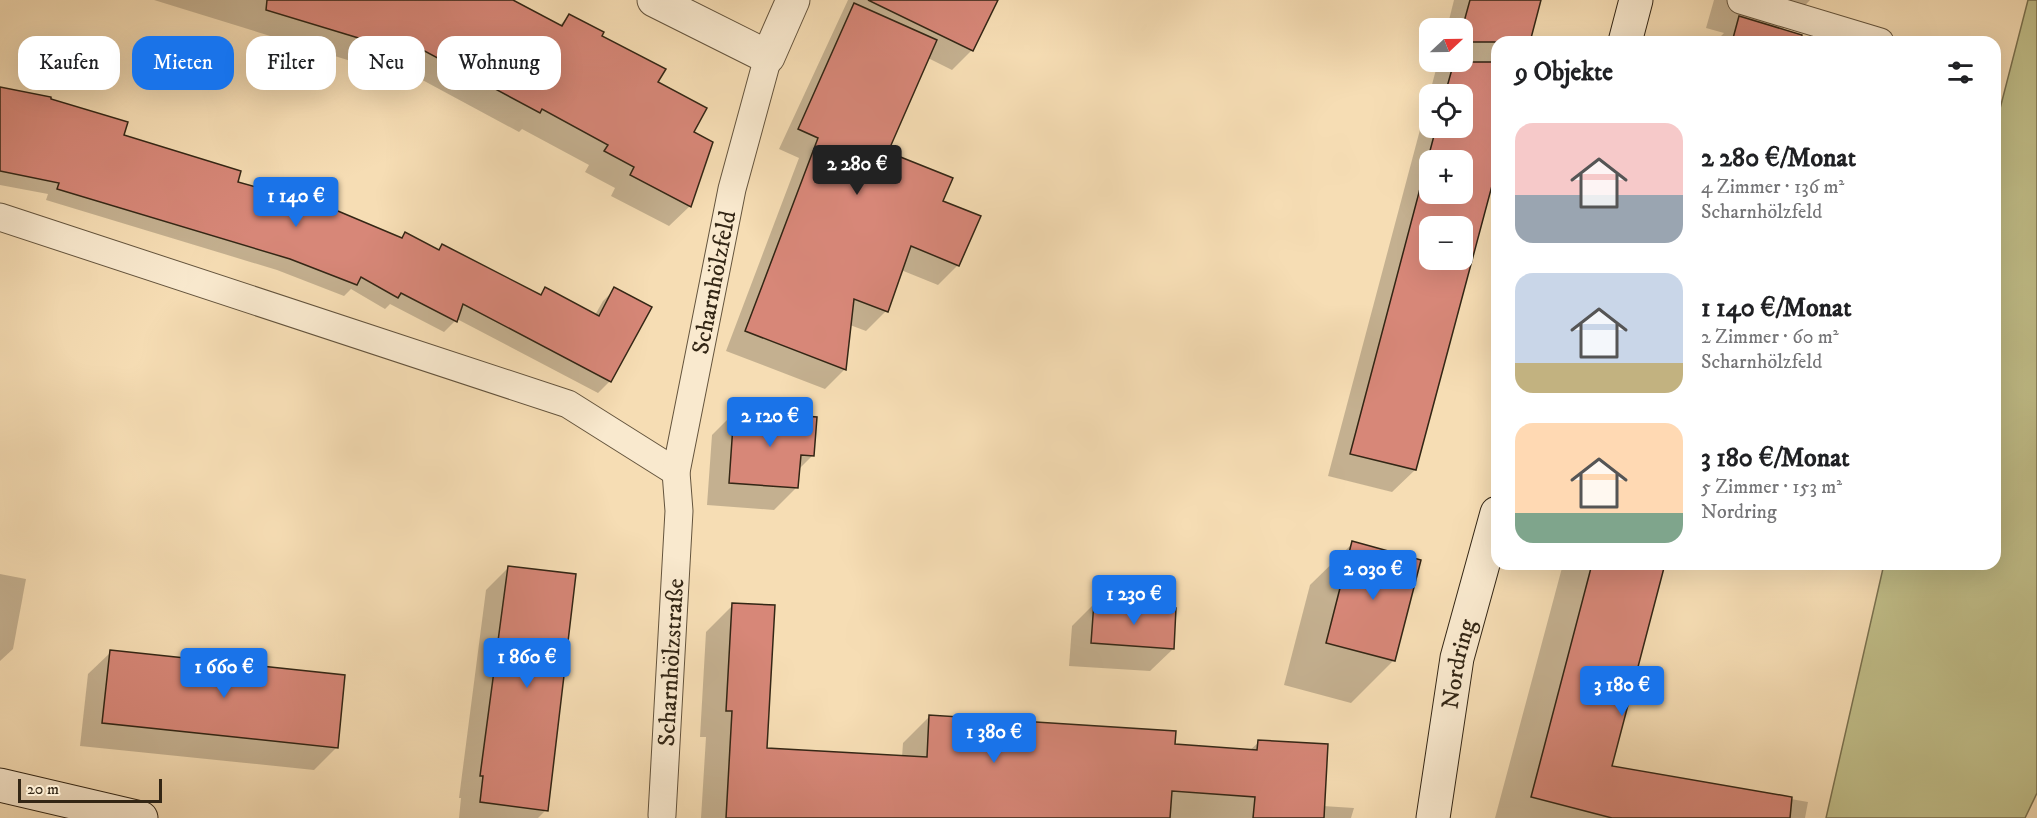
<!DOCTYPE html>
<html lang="de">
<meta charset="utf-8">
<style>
body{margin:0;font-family:"IM FELL DW Pica",serif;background:#f2f2f2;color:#202124;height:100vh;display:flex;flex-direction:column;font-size:22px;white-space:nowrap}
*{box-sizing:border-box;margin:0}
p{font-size:20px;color:#757577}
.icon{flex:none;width:33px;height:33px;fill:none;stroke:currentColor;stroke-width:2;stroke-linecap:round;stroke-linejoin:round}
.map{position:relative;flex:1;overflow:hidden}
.side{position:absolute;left:1491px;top:36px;width:510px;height:534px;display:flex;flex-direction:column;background:#fff;border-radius:18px;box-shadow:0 6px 24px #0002}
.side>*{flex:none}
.guide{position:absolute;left:18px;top:36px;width:570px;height:54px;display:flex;gap:12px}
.needle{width:39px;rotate:68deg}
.controls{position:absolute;left:1419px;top:18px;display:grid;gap:12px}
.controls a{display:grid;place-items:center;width:54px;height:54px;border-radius:12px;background:#fff;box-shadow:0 6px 24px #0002;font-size:30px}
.scale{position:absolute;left:18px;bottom:15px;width:144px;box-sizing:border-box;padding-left:6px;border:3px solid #332615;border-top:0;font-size:16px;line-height:21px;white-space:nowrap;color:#332615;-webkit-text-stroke:4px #f9e9ce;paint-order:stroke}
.price{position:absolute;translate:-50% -51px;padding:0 14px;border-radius:6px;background:#1a73e8;color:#fff;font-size:20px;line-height:39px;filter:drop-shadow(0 2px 3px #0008)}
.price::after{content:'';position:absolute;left:50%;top:36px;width:18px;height:14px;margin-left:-9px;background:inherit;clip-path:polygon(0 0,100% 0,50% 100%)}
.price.selected{background:#222;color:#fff}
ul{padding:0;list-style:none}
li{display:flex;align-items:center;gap:18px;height:150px;padding:0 24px}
li span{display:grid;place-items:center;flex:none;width:168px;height:120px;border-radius:18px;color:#555}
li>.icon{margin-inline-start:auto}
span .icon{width:72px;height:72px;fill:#fffc;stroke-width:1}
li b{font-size:26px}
h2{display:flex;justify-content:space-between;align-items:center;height:72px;padding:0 24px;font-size:26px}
.tag{padding:0 21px;border-radius:18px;background:#fff;box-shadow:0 6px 24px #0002;font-size:21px;line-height:54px}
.tag.selected{background:#1a73e8;color:#fff}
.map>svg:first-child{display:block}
</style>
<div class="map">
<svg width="2037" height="818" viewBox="0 0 2037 818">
<rect width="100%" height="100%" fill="#f6ddb4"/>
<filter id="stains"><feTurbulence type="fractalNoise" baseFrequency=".00333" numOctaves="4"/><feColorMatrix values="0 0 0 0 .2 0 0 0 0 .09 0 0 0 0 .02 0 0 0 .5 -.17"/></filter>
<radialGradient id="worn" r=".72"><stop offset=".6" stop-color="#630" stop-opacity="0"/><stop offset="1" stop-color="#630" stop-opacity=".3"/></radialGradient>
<path fill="#c1bf8a" stroke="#7a7250" stroke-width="1.5" d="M2028 0H2037V793L2025 818H1826L1884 564H1995V128Z"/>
<g fill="#0003" fill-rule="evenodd">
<path d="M154 0H509L559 26 569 16 600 37 656 83 692 132 690 206 669 226 611 196 615 188 585 172 589 165 522 129 519 132 402 69 396 75Z"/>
<path d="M848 0H980L972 50 952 70 928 58 886 153 941 202 958 265 938 285 901 270 886 311 866 331 850 325 845 369 825 389 726 351 799 158 779 149Z"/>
<path d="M1454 0H1539L1528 42H1497V160L1415 470 1392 492 1328 476 1438 62H1462V28H1447ZM1430 94H1462V128H1430ZM1430 160H1462V194H1430ZM1430 226H1462V260H1430Z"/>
<path d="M1714 0H1810L1782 30 1797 42H1715L1724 33 1706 28Z"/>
<path d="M0 88 49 100 122 136 236 183 401 239 406 234 438 251 443 246 539 296 545 289 595 315 603 301 615 289 610 381 598 393 457 319 444 332 390 304 385 309 351 289 344 296 277 270 46 200 48 194 0 185Z"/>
<path d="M735 412 813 455 798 470 797 487 774 510 707 505 712 435Z"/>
<path d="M1353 543 1393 661 1351 703 1284 685 1310 585Z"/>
<path d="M1563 564H1663L1610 768 1808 802 1805 818H1495Z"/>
<path d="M509 567 546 810 538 818H459L461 798H459L486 590Z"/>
<path d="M0 574 26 579 13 649 0 661Z"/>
<path d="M1095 603 1173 649 1150 671 1069 666 1072 626Z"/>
<path d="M733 605 765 750 902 757 903 743 930 716 1173 745 1249 751 1259 742 1323 806 1354 808 1351 818H701L706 737H700L706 632Z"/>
<path d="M111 652 337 747 314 770 80 746 88 674Z"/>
</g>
<g fill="#d78778" stroke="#332615" stroke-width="1.5" fill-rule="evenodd">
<path d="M267 0H513L562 26 569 14 604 32 602 36 666 69 658 82 707 108 694 132 713 142 691 207 630 175 634 167 604 151 608 145 542 109 540 113 421 49 418 56 266 10Z"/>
<path d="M868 0H998L973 51Z"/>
<path d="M1470 0H1541L1530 42H1462V29Z"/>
<path d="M854 3 937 40 888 152 953 178 943 201 981 216 959 266 911 246 888 312 854 299 846 370 745 331 818 138 798 129Z"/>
<path d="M1739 16 1802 35 1801 42H1732Z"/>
<path d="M1454 62H1497V167L1416 470 1350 454 1436 128H1462V94H1445ZM1430 160H1462V194H1430ZM1430 226H1462V260H1430Z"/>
<path d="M0 87 51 97V99L128 122 124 135 241 171 238 182 326 206 402 238 405 232 439 250 442 244 541 295 545 287 599 316 614 287 652 307 611 382 463 304 457 322 401 293 398 298 361 277 357 285 290 259 57 189 59 183 0 171Z"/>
<path d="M734 411 817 417 814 456 801 455 798 488 729 483Z"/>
<path d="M1352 541 1421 560 1395 661 1326 643Z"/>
<path d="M1592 564H1665L1612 766 1792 797 1790 818H1612L1531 797Z"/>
<path d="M508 566 576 574 548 811 480 802 483 776H480Z"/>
<path d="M1094 602 1176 608 1174 649 1091 643Z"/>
<path d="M732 603 775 605 767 748 927 757 929 715 1176 731 1175 744 1257 750 1258 740 1328 744 1324 818H1253L1255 797 1172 791 1170 818H726L732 711H726Z"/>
<path d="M110 650 345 675 338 748 102 723Z"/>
</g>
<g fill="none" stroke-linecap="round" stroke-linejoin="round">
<defs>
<g id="lane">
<path d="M1741 0 1880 42"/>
<path d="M0 217 568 404 676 472"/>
<path id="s1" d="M662 815 679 511 676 472 732 189 768 57"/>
</g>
<path id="street" d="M654 0 768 57 793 0"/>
<g id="secondary">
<path d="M1625 42 1636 0"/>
<path d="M0 785 141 818"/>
<path id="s2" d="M1433 818 1457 658 1497 513"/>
</g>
</defs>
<use href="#lane" stroke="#64543d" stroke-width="29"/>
<use href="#street" stroke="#64543d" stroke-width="35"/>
<use href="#secondary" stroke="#332615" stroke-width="35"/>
<use href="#lane" stroke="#f9e9ce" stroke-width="27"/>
<use href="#street" stroke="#f9e9ce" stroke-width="33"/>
<use href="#secondary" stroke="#f9e9ce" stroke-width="33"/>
</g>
<g text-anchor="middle" stroke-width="5" stroke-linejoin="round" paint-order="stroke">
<g font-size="24" fill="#332615" stroke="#f9e9ce">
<text dy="8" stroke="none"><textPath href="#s1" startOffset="537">Scharnhölzfeld</textPath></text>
<text dy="8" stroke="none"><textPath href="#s1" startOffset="153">Scharnhölzstraße</textPath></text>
<text dy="8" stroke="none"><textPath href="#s2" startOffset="156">Nordring</textPath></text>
</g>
</g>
<rect width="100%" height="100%" filter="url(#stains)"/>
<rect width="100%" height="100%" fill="url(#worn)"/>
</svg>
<div class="controls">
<a><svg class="needle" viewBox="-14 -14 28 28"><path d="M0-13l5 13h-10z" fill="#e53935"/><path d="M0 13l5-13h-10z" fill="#757577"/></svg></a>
<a><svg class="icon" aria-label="locate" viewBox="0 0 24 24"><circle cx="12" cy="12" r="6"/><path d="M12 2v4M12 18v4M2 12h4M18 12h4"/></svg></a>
<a>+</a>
<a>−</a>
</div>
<div class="scale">20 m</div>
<b class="price selected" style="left:857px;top:196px">2 280 €</b>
<b class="price" style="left:296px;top:228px">1 140 €</b>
<b class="price" style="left:770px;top:448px">2 120 €</b>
<b class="price" style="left:1373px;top:601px">2 030 €</b>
<b class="price" style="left:1134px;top:626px">1 230 €</b>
<b class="price" style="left:527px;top:689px">1 860 €</b>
<b class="price" style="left:224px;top:699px">1 660 €</b>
<b class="price" style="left:1622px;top:717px">3 180 €</b>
<b class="price" style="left:994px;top:764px">1 380 €</b>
<div class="guide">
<a class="tag">Kaufen</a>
<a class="tag selected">Mieten</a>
<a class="tag">Filter</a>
<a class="tag">Neu</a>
<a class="tag">Wohnung</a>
</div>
<section class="side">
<h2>9 Objekte<svg class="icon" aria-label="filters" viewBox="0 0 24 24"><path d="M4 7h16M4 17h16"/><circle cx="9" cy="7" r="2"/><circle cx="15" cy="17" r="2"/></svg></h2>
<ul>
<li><span style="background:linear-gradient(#f6c9c9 60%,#9aa5b1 0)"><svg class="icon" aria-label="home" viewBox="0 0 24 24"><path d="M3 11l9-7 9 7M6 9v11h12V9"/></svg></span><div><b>2 280 €/Monat</b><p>4 Zimmer · 136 m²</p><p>Scharnhölzfeld</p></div></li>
<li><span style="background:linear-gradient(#c9d6e8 75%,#c2b280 0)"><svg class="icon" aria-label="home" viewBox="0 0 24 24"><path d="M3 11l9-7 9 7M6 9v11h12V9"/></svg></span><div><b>1 140 €/Monat</b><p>2 Zimmer · 60 m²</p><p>Scharnhölzfeld</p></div></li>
<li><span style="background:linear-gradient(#ffd9b3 75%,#7fa58c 0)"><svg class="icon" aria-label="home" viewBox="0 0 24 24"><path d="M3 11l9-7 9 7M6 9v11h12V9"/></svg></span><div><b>3 180 €/Monat</b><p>5 Zimmer · 153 m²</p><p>Nordring</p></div></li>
</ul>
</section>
</div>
